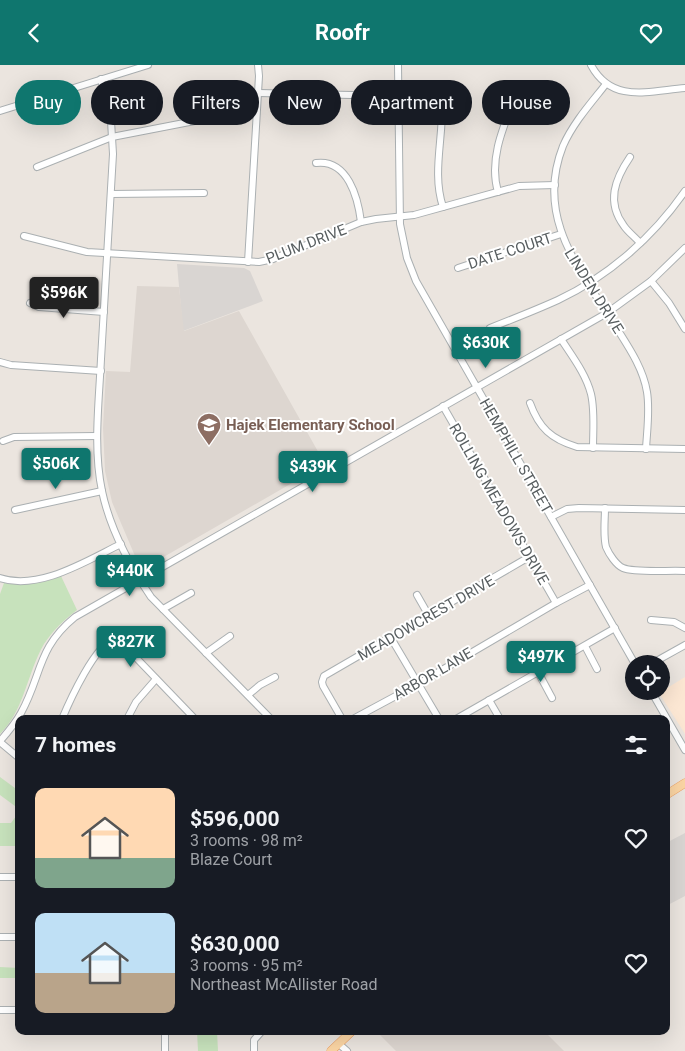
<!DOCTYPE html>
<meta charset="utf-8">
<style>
body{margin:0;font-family:Roboto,sans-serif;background:#20242c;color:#f1f3f6;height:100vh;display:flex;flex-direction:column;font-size:19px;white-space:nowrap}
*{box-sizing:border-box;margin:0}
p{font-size:16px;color:#9ea1a6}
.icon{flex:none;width:28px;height:28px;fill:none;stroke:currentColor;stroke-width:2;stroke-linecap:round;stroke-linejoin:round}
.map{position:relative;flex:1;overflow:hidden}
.drawer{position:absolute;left:15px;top:650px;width:655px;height:320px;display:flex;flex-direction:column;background:#171b24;border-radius:10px;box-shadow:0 5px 20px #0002}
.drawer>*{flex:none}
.banner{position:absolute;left:15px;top:15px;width:655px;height:45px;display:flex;gap:10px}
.fabs{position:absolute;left:625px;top:590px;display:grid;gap:10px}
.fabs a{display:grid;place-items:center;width:45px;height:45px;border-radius:50%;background:#171b24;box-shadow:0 5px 20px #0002;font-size:25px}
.price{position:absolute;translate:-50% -42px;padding:0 11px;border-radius:5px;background:#0f766e;color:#fff;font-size:16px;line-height:32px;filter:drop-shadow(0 1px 2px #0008)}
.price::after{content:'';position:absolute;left:50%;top:30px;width:15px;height:11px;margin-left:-8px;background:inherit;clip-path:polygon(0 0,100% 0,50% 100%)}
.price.active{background:#222;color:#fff}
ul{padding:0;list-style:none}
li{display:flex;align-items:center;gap:15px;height:125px;padding:0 20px}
li span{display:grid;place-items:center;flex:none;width:140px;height:100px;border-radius:10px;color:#555}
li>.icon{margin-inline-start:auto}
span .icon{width:60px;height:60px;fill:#fffc;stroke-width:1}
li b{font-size:21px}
h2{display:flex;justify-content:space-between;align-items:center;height:60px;padding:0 20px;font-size:21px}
.pill{padding:0 18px;border-radius:22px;background:#171b24;box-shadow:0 5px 20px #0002;font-size:18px;line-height:45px}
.pill.active{background:#0f766e;color:#fff}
header{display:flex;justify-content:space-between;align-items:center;height:65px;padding:0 20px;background:#0f766e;color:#fff;font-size:22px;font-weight:700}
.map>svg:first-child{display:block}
</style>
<header><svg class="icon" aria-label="back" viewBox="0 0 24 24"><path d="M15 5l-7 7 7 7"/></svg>Roofr<svg class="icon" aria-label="heart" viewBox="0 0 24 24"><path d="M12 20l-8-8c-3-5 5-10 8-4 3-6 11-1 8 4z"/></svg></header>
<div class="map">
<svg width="685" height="986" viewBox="0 0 685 986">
<rect width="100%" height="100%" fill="#ebe5df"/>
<path fill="#fce7d3" d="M685 612V669L659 628Z"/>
<g fill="#d9d5d2">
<path d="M177 199 244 203 250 206 263 236 183 266Z"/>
<path d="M685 768V831L666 841V778Z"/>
</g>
<g fill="#ddd6d0">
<path d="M137 221 179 222 184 266 239 246 325 399 141 505 112 437 105 406 103 363 106 306 130 307Z"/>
<path d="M376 966H544L564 986H396Z"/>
</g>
<g fill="#c7e2bc">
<path d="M61 511 77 545C64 555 53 565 44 579 27 608 25 644 0 669V529L4 518C24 520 42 519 61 511Z"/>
<path d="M0 712 19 726V744L0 730Z"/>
<path d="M19 747V781H0V758H11Z"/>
<path d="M0 902 19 903V913H0Z"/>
<path d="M197 966H217L218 986H198Z"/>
</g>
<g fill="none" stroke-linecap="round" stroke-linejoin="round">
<defs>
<g id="minor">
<path d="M398 0 400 159 407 193 416 216 635 599"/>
<path d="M591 0C612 39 649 26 685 23"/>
<path d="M101 14 111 56 113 89C109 157 105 225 101 294 99 337 93 383 102 426 110 464 130 501 151 532L271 654"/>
<path d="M606 19C591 38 573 58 563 81 535 152 579 203 614 259 627 280 643 302 647 327 650 345 647 365 646 384"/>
<path d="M258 28 352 30"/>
<path d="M442 40C443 74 432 109 443 142"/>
<path d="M0 46 148 0"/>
<path d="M630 92C615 114 606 137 624 161 628 167 635 172 640 178"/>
<path d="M316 98C348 94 358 133 361 157"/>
<path d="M37 102 112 72 210 53"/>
<path d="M498 127C488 93 505 58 517 27"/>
<path d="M111 129 204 128"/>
<path d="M24 171 87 187 259 197 273 194 361 157 376 154 414 150 519 121 555 120"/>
<path d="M248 197 259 11 258 0"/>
<path d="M458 203 561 169"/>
<path d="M651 216 669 238 685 264"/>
<path d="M30 238 39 242 104 247"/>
<path d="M490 263C513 254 536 245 558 235 609 211 653 172 685 126"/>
<path d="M561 274C572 291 586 309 591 329 595 346 593 366 593 383"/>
<path d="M0 297 11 300 101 306"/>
<path d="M530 338C539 363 551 374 577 382L685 384"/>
<path d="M443 341 556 538"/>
<path d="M3 376 14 372 97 371"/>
<path d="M605 443C605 455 603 470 606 482 609 489 616 500 623 503 635 508 670 505 685 506"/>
<path d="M15 445 102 426"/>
<path d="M551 452 567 444 579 443 685 445"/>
<path d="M0 513C39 526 86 496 121 479"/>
<path d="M417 530 429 551"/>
<path d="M163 544 191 528"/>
<path d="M651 555 674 557 685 563"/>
<path d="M391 573 439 654"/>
<path d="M585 581 597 604"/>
<path d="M206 588 230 571"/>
<path d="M651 599 685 580"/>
<path d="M538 607 552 633"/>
<path d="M651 626 685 685"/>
<path d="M248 630 260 620 275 612"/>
<path d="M489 635 500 654"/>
<path d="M62 654C70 635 95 580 114 574L120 576 195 654"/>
<path d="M127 654 136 637 156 614"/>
<path d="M342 654 323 621 322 617 324 611 529 492"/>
<path d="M353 654 418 619 556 538 590 520"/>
<path d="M456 654 615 563"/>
<path d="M0 676C8 667 15 659 21 648 42 610 37 583 75 552L607 248 651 216 685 183"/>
<path d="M0 677 19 693"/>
<path d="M0 812H19"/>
<path d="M0 872H19"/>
<path d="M0 945H19"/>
<path d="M339 979 347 986"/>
<path d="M165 986V966"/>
<path d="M254 986V975L262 966"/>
</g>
<g id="major">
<path d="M666 730 685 718"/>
<path d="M331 986 352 966"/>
</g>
</defs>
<use href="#minor" stroke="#abb0b2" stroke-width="8"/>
<use href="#major" stroke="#eb9858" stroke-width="9"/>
<use href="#minor" stroke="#fff" stroke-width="6"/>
<use href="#major" stroke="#fbd5a4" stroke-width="8"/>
</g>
<defs>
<symbol id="school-pin" viewBox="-11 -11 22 30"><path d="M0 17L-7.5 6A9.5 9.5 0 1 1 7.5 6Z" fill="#8d6e63" stroke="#fff"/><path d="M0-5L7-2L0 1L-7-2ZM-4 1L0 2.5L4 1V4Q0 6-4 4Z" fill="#fff"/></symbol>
</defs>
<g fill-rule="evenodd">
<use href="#school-pin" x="195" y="346" width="28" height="38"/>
</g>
<g text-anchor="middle" stroke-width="4" stroke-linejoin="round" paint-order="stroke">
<g font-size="15" fill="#585e60" stroke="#fff">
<text transform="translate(306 179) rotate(-21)" y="5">PLUM DRIVE</text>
<text transform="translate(510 186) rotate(-18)" y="5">DATE COURT</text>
<text transform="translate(594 226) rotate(58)" y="5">LINDEN DRIVE</text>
<text transform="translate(516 391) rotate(60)" y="5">HEMPHILL STREET</text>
<text transform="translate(499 439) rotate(60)" y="5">ROLLING MEADOWS DRIVE</text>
<text transform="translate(426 553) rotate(-30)" y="5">MEADOWCREST DRIVE</text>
<text transform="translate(433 609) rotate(-30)" y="5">ARBOR LANE</text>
</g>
<g font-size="15" font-weight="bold" fill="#785e54" stroke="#fff" text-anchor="start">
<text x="226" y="365">Hajek Elementary School</text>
</g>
</g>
</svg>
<div class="fabs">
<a><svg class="icon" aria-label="locate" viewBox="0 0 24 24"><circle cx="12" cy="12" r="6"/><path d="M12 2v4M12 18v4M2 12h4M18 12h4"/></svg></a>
</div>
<b class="price active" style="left:64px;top:254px">$596K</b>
<b class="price" style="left:486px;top:304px">$630K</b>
<b class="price" style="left:56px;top:425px">$506K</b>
<b class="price" style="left:313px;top:428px">$439K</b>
<b class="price" style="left:130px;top:532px">$440K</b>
<b class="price" style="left:131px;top:603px">$827K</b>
<b class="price" style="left:541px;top:618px">$497K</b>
<div class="banner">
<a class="pill active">Buy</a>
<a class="pill">Rent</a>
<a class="pill">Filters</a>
<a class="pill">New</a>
<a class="pill">Apartment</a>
<a class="pill">House</a>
</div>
<section class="drawer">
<h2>7 homes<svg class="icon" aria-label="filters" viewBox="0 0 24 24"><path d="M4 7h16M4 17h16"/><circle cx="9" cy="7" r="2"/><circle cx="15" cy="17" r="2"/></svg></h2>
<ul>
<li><span style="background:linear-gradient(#ffd9b3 70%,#7fa58c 0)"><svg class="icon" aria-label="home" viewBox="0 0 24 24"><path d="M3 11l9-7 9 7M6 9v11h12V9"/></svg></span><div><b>$596,000</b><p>3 rooms · 98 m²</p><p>Blaze Court</p></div><svg class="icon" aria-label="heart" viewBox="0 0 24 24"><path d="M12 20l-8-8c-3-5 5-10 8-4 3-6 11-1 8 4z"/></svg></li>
<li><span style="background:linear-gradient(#bfe0f5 60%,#b9a48a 0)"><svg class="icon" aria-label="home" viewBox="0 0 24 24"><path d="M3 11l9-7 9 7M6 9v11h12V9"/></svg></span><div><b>$630,000</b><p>3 rooms · 95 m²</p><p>Northeast McAllister Road</p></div><svg class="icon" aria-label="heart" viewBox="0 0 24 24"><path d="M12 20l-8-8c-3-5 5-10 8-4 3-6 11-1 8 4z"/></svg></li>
</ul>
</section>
</div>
